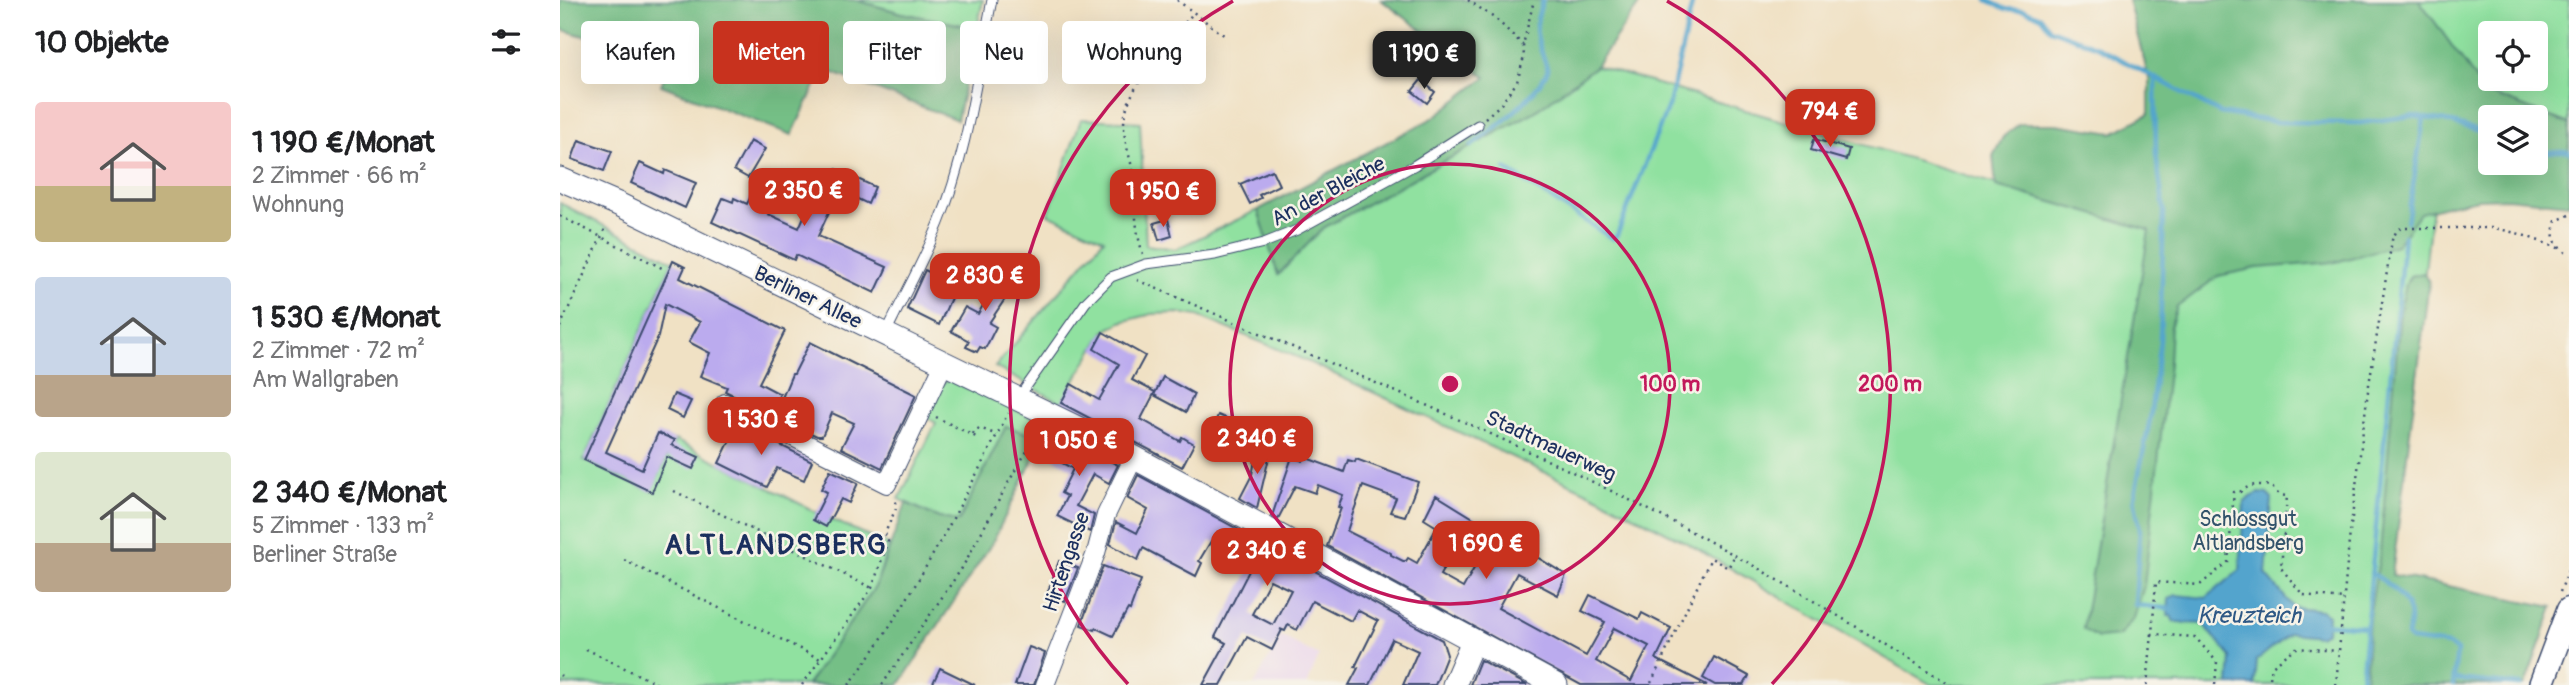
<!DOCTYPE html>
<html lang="de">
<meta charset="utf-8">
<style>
body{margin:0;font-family:Pangolin,sans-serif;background:#f2f2f2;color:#202124;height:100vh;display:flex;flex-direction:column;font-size:26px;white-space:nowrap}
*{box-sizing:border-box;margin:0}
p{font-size:23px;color:#757577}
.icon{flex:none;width:38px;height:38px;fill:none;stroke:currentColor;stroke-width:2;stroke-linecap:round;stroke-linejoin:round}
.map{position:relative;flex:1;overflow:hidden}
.panel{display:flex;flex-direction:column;background:#fff;width:560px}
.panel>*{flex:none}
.banner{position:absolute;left:21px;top:21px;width:665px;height:63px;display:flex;gap:14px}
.controls{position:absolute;left:1918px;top:21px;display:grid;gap:14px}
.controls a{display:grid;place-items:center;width:70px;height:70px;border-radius:7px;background:#fff;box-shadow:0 7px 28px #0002;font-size:35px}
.price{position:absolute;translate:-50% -60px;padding:0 16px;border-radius:14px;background:#c8321e;color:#fff;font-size:23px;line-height:46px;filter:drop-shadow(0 2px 4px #0008)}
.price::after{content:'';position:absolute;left:50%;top:42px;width:21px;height:16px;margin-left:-10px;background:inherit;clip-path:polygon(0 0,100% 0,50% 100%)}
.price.current{background:#222;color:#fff}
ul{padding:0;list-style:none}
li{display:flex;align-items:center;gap:21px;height:175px;padding:0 35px}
li span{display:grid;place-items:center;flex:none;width:196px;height:140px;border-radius:7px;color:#555}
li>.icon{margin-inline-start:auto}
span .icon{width:84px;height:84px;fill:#fffc;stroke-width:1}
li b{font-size:30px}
h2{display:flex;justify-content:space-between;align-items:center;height:84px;padding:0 35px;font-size:30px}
.pill{padding:0 24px;border-radius:7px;background:#fff;box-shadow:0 7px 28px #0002;font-size:24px;line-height:63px}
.pill.current{background:#c8321e;color:#fff}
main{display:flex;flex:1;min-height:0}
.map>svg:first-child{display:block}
</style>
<main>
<section class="panel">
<h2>10 Objekte<svg class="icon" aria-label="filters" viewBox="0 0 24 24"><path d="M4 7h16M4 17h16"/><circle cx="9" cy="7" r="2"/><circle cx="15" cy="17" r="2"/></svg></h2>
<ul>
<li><span style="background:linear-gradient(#f6c9c9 60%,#c2b280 0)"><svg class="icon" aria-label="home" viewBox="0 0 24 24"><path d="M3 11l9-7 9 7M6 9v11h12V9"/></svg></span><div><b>1 190 €/Monat</b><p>2 Zimmer · 66 m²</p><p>Wohnung</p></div></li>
<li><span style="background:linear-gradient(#c9d6e8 70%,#b9a48a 0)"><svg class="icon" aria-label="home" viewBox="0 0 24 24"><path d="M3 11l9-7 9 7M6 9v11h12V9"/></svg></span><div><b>1 530 €/Monat</b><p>2 Zimmer · 72 m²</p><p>Am Wallgraben</p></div></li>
<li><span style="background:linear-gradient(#dfe7d0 65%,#b9a48a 0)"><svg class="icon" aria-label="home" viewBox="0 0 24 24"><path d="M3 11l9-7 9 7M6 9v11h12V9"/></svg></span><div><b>2 340 €/Monat</b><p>5 Zimmer · 133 m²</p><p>Berliner Straße</p></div></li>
</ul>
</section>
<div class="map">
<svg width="2009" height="685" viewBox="0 0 2009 685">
<rect width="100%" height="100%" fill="#f7f3e8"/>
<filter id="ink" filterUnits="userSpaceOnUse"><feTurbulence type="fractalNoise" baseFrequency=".0143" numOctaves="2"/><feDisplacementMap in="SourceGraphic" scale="14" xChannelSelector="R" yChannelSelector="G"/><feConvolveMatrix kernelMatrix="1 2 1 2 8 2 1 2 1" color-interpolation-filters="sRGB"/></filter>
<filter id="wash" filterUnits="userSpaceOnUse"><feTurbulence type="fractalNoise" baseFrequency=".00686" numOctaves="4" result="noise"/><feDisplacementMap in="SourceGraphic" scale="28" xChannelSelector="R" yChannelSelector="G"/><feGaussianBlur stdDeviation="1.57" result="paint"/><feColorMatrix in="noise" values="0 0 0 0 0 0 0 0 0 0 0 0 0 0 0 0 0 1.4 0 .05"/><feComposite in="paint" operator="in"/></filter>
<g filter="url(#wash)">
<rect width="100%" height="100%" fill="#f0e1c4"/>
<path fill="#e9d2ed" d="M721 636 759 656 747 685H694Z"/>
<g fill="#90e1a0" stroke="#56887f" stroke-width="2" fill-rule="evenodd">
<path d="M295 0H423L417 28 342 13Z"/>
<path d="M1859 0H2009V124L1925 92ZM1930 33H1976V79H1930Z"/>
<path d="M1036 66 1589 229 1881 123 1832 575 1993 607 1965 685H1372L1125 542 1040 498 742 359 638 316 619 313 592 314 561 322 544 332 501 403 435 367 544 239 488 214 521 119 580 122 586 245 616 249 698 210 719 274 763 228 974 112Z"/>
<path d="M0 203 113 261 24 460 91 491 115 440 270 519 329 545 315 587 247 685H0Z"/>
<path d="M389 380 490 425 483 439 446 427 399 521 379 518 339 499 376 423 366 417 382 383Z"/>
</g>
<g fill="#74bf86" stroke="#487772" stroke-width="2" fill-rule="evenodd">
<path d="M0 0H295L342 13 417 28 397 120 263 69 232 135 101 85 110 62 0 29Z"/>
<path d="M821 0H1082L1036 66 974 112 763 228 718 275 698 210 873 118 926 77Z"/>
<path d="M1568 0H1859L1925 92 2009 124V204L1947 198 1918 199 1889 205 1860 213 1837 245 1776 262 1697 268 1658 276 1617 307 1611 325 1609 363 1584 586 1574 618 1559 636 1538 638 1523 629 1589 230 1436 186 1433 156 1443 137 1459 124H1496L1553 133 1589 114V79ZM1976 117V163H1930V117Z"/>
<path d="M1864 273 1869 282 1832 575 1993 607 1965 685H1805L1809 617 1820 553 1840 312 1846 284 1850 276Z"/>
<path d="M446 426 483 439 432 543 339 685H247L315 587 346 503 379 518 399 521Z"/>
</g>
<path fill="#52a4cd" stroke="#366a96" stroke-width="2" d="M1699 493 1707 494 1712 499 1706 574 1733 607 1761 610 1768 615 1767 632 1759 636 1730 633 1697 660 1695 685H1669L1671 657 1643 624 1614 622 1611 616H1608L1609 599 1616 595 1646 598 1680 570 1684 503 1689 498Z"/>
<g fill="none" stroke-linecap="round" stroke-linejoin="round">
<g stroke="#52a4cd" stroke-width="4.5">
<path d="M1427 0 1446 9 1464 10 1481 17 1490 29 1538 47 1660 113 1716 122 1800 123 1852 116 1885 121 1930 134"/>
<path d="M1595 78 1596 154 1604 210 1600 340 1590 419 1574 498 1580 529 1575 605 1614 609"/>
<path d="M911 146C937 127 974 99 988 70 977 39 971 33 983 0"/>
<path d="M1976 150C1987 156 1997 148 2009 152"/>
<path d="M946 169 1053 239 1057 235 1110 101 1133 0"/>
<path d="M1847 222 1864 118"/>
<path d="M1811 573C1827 582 1850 599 1850 619 1850 625 1848 631 1847 636L1851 640 1889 645 1897 651 1893 685"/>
<path d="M1762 623 1805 627"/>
<path d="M1894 679 1961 685"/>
<path d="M1801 683 1844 236"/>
</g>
</g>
<g id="blocks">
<g fill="#bbabee" fill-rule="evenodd">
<path d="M861 80 875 92 867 103 852 91Z"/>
<path d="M1254 139 1289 149 1286 160 1251 150Z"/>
<path d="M19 140 52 151 44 171 12 159Z"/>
<path d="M190 141 205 149 188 178 174 170Z"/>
<path d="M80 163 104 174 105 170 136 183 125 208 71 183Z"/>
<path d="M276 169 315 187 308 204 279 190 258 236 327 267 315 293 236 255 234 260 152 222 163 198 173 202 174 198 187 204 199 180 219 189 208 214 239 228 254 194 242 188 248 175 268 186Z"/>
<path d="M712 170 719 185 699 195 701 198 690 204 680 184Z"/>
<path d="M608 219 612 236 599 240 594 223Z"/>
<path d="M113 261 125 267 120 278 225 331 199 383 220 394 211 413 165 391 167 387 140 376 150 353 129 342 140 322 105 304 98 337 46 452 82 469 98 433 115 440 112 445 139 457 133 469 107 457 92 492 24 460Z"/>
<path d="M393 267 403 271 379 325 347 309 365 270 387 281Z"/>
<path d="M445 269 459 278 429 323 436 327 425 349 420 347 417 352 406 347 409 341 391 331 405 307 418 314 429 295 424 292 436 272 441 275Z"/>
<path d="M543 332 585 356 572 380 595 392 581 419 620 441 622 437 634 444 622 467 501 403 511 384 539 400 559 364 534 349Z"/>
<path d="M250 342 356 395 322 468 281 448 294 423 272 413 262 436H257L240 428 245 407 222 398 232 374H234Z"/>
<path d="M603 377 634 394 626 412 594 395Z"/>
<path d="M114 394 131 401 123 418 107 410Z"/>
<path d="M658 415 679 424 682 418 701 426 695 443 665 431 659 446 647 442Z"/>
<path d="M178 424 252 461 244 480 217 468 207 487 159 463Z"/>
<path d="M497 434 558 465 549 483 533 474 516 506 534 515 530 532 497 516 507 496 501 493 513 469 486 454Z"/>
<path d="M699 442 712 445 697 508 680 498 692 475Z"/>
<path d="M732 457 743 461 744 457 784 472 788 460 795 462 796 459 858 482 845 516 830 512 836 498 803 486 793 513 787 531 831 553V555L843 561H846L848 558 857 563 877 527 864 519 876 495 1006 575 998 595 957 573 938 608 1026 656 1045 622 1022 611 1030 595 1079 619 1082 613 1111 628 1096 659 1147 685H1021L767 546 781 508 778 507 783 495 758 485 755 493 735 486 718 519 712 516ZM899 540 922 554 903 588 880 575ZM1054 628 1089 646 1071 681 1036 661Z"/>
<path d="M270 470 298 483 289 503 281 499 266 527 253 520 267 492 261 489Z"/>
<path d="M578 475 882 640 887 655 875 685H843L858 651 832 639 810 685H789L798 668 795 667 818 621 797 610 791 621 752 601 737 630 728 625 725 631 720 629 722 630 712 650 687 637 661 685H643L666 643 655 637 691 567 676 559 678 555 651 541 639 561 642 563 636 576 583 548 578 560 550 544 556 522 577 533 588 510 567 498ZM710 580 731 590 713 625 692 614Z"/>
<path d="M499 561 518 568 505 601 487 594Z"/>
<path d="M543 566 581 580 570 610 568 609 553 636 536 628 535 630 521 625Z"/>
<path d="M469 647 485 653 474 685H455Z"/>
<path d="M1154 657 1189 676 1184 685H1155L1143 678Z"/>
<path d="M920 660 967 685H910Z"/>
<path d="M380 668 415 685H372Z"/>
</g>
</g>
</g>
<g filter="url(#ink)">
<use href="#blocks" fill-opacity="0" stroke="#3b4a6d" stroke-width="2"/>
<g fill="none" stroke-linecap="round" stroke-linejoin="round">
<defs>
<g id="service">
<path d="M326 333C343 297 364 260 379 223 408 152 417 74 432 0"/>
<path d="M459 397 526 302 551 277 586 264 655 255 704 243 737 230 855 165 918 125"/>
</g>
<g id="minor">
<path d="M165 403 327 484 384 363"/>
<path d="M485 685 536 553 546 515 574 457"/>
</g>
<g id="tertiary">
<path d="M0 179 58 204 538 438 996 685"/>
<path d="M894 685 913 641"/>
</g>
<path id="secondary" d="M1981 685 2009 610"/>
</defs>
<use href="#service" stroke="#3b4a6d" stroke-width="11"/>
<use href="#minor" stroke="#3b4a6d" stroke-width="20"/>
<use href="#tertiary" stroke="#3b4a6d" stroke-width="25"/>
<use href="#secondary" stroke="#3b4a6d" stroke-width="27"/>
<g stroke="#3b4a6d" stroke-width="2.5" stroke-dasharray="2 5" stroke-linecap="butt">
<path d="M617 0 665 36"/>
<path d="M908 0 937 20 963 45"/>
<path d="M925 118 941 104 957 82 964 57 963 45 974 0"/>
<path d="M2009 215 1996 221C1990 237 1995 246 2009 255"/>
<path d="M0 216 102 268"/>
<path d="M583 254C574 227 576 207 574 179 572 161 564 144 564 126 563 88 611 42 633 13"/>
<path d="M577 280C753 357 932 429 1103 517 1202 567 1296 627 1391 685"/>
<path d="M0 327 46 227"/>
<path d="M376 417 416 437"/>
<path d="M413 434 415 430 420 428 437 435"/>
<path d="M114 491 312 588"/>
<path d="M64 560 260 659"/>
<path d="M2000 592 2009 568"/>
<path d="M26 649 99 685"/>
<path d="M0 675 1 676"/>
<path d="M1091 683 1151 558 1168 568 1175 555"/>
<path d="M242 685 312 588 328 542 325 533 337 506 335 499"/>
<path d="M289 685C352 600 400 507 448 413"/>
<path d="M322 685 402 568 457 467 480 431"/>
<path d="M1587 685 1592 634"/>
<path d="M1655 685 1657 662 1635 637 1592 634 1596 582 1640 585 1668 562 1674 492H1680C1690 484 1699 484 1711 486L1719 495 1727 496 1721 568 1743 595 1784 599"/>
<path d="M1709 685 1712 666 1736 648 1778 651"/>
<path d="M1776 685 1789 541 1808 391 1832 240 1836 232 1841 228H1935L1960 234 2001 249"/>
</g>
<use href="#service" stroke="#fff" stroke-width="9"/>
<use href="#minor" stroke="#fff" stroke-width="18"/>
<use href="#tertiary" stroke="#fff" stroke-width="23"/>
<use href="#secondary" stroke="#fff" stroke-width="24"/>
</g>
</g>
<g fill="none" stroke="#c2185b" stroke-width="3.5">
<circle cx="890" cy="384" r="220"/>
<path d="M568 684A440 440 0 0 1 673 1M1107 1A440 440 0 0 1 1212 684"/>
</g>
<g text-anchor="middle" stroke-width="5" stroke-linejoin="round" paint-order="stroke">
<g font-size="21" fill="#1b2f5e" stroke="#f7f3e8">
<text transform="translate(768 191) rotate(-28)" y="7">An der Bleiche</text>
<text transform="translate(248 297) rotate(26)" y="7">Berliner Allee</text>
<text transform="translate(991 446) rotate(25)" y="7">Stadtmauerweg</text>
<text transform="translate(506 562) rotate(-71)" y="7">Hirtengasse</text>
</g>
<g font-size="21" fill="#32536b" stroke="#f7f3e8">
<text x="1688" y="526">Schlossgut<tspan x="1688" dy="24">Altlandsberg</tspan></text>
</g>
<g font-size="23" font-style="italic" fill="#2e5885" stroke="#f7f3e8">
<text x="1689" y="623">Kreuzteich</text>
</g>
<g font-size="28" font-weight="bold" letter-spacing="2" fill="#1b2f5e" stroke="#f7f3e8">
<text x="216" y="554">ALTLANDSBERG</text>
</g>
</g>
<circle cx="890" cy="384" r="10" fill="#c2185b" stroke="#f7f3e8" stroke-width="3.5"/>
<g font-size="21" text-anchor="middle" font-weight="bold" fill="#c2185b" stroke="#f7f3e8" stroke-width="5" stroke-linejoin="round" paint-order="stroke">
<text x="1110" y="391">100 m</text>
<text x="1330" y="391">200 m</text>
</g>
</svg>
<div class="controls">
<a><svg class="icon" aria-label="locate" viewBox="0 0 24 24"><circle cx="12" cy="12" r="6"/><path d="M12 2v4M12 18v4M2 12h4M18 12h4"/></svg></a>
<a><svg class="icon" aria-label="layers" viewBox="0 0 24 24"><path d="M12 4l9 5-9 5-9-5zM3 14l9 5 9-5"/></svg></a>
</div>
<b class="price current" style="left:864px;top:91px">1 190 €</b>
<b class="price" style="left:1270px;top:149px">794 €</b>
<b class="price" style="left:244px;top:228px">2 350 €</b>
<b class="price" style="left:603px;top:229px">1 950 €</b>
<b class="price" style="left:425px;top:313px">2 830 €</b>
<b class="price" style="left:201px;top:457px">1 530 €</b>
<b class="price" style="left:697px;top:476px">2 340 €</b>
<b class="price" style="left:519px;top:478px">1 050 €</b>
<b class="price" style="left:926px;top:581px">1 690 €</b>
<b class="price" style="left:707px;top:588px">2 340 €</b>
<div class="banner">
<a class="pill">Kaufen</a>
<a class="pill current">Mieten</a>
<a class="pill">Filter</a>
<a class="pill">Neu</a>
<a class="pill">Wohnung</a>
</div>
</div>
</main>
